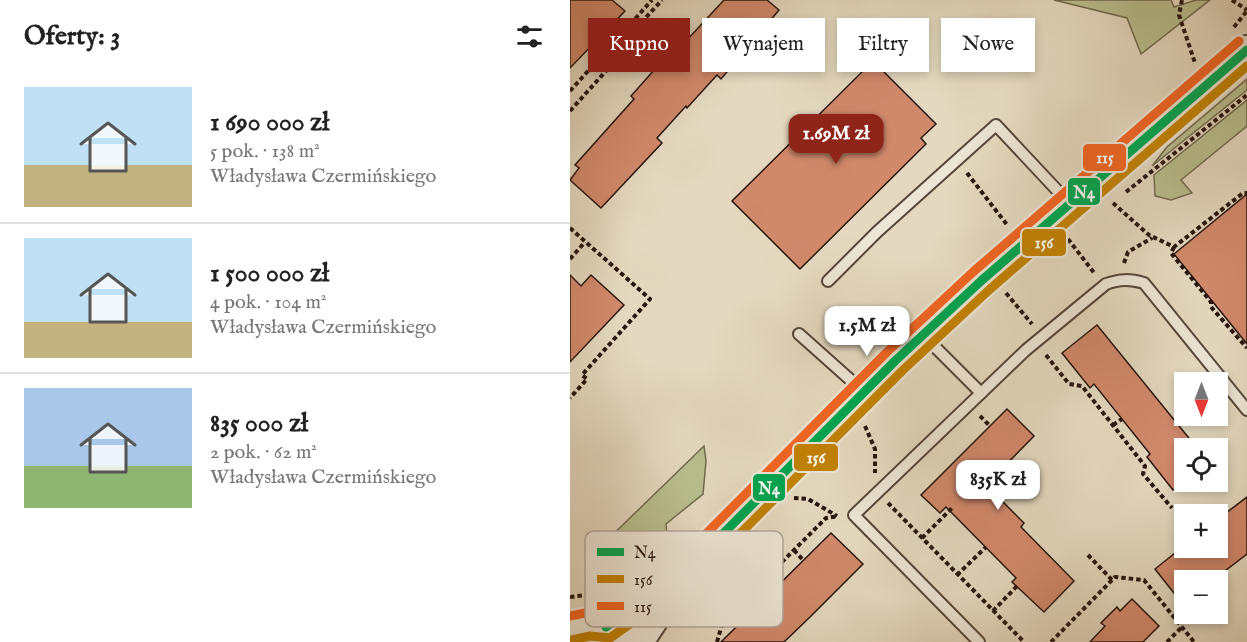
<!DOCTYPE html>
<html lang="pl">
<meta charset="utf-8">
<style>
body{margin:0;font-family:"IM FELL English",serif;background:#f6f6f6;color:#222;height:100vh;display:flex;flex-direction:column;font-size:22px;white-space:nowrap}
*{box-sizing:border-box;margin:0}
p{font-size:20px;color:#767676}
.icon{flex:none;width:33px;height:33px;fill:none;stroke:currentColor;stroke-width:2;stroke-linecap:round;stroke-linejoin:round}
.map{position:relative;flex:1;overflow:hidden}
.details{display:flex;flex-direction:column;background:#fff;width:570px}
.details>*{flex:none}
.guide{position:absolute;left:18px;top:18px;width:568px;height:54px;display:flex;gap:12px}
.needle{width:39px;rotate:180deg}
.controls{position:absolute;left:604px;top:372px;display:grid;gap:12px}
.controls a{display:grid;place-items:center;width:54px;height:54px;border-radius:0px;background:#fff;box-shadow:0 3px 9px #0003;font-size:30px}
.price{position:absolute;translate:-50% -51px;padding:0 14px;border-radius:12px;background:#fff;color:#222;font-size:20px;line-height:39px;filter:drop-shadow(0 2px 3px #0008)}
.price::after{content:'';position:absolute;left:50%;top:36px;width:18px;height:14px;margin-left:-9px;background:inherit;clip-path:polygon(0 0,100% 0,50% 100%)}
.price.active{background:#8f2418;color:#fff}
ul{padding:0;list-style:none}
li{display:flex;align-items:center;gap:18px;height:150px;padding:0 24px}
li+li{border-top:2px solid #e0e0e0}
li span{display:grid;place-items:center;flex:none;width:168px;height:120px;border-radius:0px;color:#555}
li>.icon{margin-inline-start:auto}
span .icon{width:72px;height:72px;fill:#fffc;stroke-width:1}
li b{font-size:26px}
h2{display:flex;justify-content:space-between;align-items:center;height:72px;padding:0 24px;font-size:26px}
.tag{padding:0 21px;border-radius:0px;background:#fff;box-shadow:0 3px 9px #0003;font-size:21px;line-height:54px}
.tag.active{background:#8f2418;color:#fff}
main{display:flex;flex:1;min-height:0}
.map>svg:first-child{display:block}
</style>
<main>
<section class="details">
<h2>Oferty: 3<svg class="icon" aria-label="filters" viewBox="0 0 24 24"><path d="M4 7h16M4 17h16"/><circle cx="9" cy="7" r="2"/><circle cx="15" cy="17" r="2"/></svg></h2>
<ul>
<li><span style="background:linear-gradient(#bfe0f5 65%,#c2b280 0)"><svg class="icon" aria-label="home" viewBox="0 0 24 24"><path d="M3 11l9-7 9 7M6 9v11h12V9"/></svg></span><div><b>1 690 000 zł</b><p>5 pok. · 138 m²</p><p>Władysława Czermińskiego</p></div></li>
<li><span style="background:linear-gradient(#bfe0f5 70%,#c2b280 0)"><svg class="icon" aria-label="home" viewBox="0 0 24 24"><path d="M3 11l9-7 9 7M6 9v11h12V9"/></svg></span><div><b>1 500 000 zł</b><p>4 pok. · 104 m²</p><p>Władysława Czermińskiego</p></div></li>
<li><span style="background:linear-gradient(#a9c7e8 65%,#8fb573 0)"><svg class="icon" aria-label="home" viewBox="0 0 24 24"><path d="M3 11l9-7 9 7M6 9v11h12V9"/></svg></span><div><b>835 000 zł</b><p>2 pok. · 62 m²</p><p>Władysława Czermińskiego</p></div></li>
</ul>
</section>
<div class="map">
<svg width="677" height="642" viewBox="0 0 677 642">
<rect width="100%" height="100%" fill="#e4d9c0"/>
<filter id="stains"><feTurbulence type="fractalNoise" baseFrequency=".00333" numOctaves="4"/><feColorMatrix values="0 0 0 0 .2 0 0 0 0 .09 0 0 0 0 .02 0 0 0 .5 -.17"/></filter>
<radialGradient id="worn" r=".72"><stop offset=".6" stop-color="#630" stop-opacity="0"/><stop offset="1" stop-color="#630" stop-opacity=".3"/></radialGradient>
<g fill="#b9be8f" stroke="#706a4e" stroke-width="1.5">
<path d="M484 0H601L604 7 626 0H640L571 54 557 18Z"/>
<path d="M677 79V90L582 166 597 147Z"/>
<path d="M677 100V126L611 180 622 193 601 200 585 196 584 175Z"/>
<path d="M134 446 136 461 133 494 96 524 98 550 83 567 54 585 28 549Z"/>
</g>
<g fill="#d1896c" stroke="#27150e" stroke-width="1.5">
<path d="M0 0H42L55 11 0 68Z"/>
<path d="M154 0H197L209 10 151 79 147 75 117 108 116 106 87 138 92 143 31 208 0 180 9 168 5 165 64 99 61 96 101 51 104 54Z"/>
<path d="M303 61 366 124 351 138 356 144 230 269 162 201Z"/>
<path d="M677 194V344L604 254Z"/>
<path d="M0 275 11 286 21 275 54 305 0 362Z"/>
<path d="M527 325 627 448H615V481L603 490 577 457 580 454 524 384 520 388 492 353Z"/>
<path d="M437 409 464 436 416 485 454 523 451 527 504 581 474 612 442 582 446 578 376 507 370 513 351 495Z"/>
<path d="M677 497V554L643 580H615V607L585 569 615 545V548H648V519Z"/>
<path d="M261 533 293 564 239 618 214 642H151Z"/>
<path d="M562 599 589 626 573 642H520L535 626 531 623 547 607 550 611Z"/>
</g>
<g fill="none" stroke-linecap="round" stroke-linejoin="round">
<defs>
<g id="service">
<path d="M258 281 307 232 426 125 499 203"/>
<path d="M229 334 294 392"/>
<path d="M354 336 411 393"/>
<path d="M409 642 284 515 456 350 536 284C550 279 560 279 574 283L677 410"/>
</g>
<g id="tertiary">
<path d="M36 627 68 603 95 592"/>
<path d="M0 628C18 620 34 626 50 636"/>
<path d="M69 642 84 619 95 592 325 361 411 281 677 50"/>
</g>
</defs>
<use href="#service" stroke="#56463a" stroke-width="14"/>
<use href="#tertiary" stroke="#56463a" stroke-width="32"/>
<g stroke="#27150e" stroke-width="4" stroke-dasharray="4.5 3" stroke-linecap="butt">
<path d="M612 0 609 15 625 63"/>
<path d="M662 0 677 10"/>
<path d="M664 27 677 11"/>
<path d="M0 91 82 0"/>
<path d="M0 111 62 42 57 38 92 0"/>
<path d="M397 173 438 226"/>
<path d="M556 192 677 95"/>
<path d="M543 203 579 235 604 247 673 193H677"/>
<path d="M0 228 80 299 12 375 17 379 0 398"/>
<path d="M498 239 525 274"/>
<path d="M604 247 601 253 641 302V307L677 348"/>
<path d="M0 259 15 242"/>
<path d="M554 263 558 252 582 238"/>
<path d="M436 293 462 324"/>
<path d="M476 355 499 384 512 386 575 466 573 474 602 508"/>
<path d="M410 416 420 426"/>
<path d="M543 425 552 419"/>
<path d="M295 426 305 449V473"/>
<path d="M224 498 238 499 267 516"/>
<path d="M318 503 454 642"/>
<path d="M352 538 382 508"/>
<path d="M224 550 233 560"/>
<path d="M518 555 542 580"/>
<path d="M387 575 416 547"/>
<path d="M190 585 198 594"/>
<path d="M0 597 39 592"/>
<path d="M166 608 176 617"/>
<path d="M423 611 447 586"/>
<path d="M147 642 153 621 256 518 268 516"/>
<path d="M481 642 545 577 574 580 624 642"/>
<path d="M597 642 612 627"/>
</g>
<use href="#service" stroke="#ede6d6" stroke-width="10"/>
<use href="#tertiary" stroke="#ede6d6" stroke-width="28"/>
<defs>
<path id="bus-1" d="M36 627 68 603 95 592 325 361 411 281 677 50"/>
<path id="bus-2" d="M2 640 20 636 40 638 74 614 103 601 333 370 419 290 677 66"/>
<path id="bus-3" d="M0 616 20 612 33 614 62 593 88 582 317 352 403 272 669 41"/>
</defs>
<use href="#bus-1" stroke="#ede6d6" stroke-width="14"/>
<use href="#bus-2" stroke="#ede6d6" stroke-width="14"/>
<use href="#bus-3" stroke="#ede6d6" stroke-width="14"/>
<use href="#bus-1" stroke="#00a651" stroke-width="9"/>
<use href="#bus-2" stroke="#c38204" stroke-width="9"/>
<use href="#bus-3" stroke="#f26522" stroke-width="9"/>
</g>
<rect x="15" y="531" width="198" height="96" rx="9" fill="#ede6d6" stroke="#b2a79a" stroke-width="1.5"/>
<rect x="27" y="548" width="27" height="8" fill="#00a651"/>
<rect x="27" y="575" width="27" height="8" fill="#c38204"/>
<rect x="27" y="602" width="27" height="8" fill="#f26522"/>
<g font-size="16" fill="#27150e">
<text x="64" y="558">N4</text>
<text x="64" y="585">156</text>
<text x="64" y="612">115</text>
</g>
<g stroke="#ede6d6" stroke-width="2">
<rect x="512" y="143" width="45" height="29" rx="6" fill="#f26522"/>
<rect x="497" y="177" width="34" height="29" rx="6" fill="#00a651"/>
<rect x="451" y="228" width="46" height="29" rx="6" fill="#c38204"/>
<rect x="223" y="443" width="46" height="29" rx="6" fill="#c38204"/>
<rect x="182" y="473" width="34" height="29" rx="6" fill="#00a651"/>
</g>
<g font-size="16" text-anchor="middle" font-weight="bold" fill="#fff">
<text x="535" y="163">115</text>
<text x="514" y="198">N4</text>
<text x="474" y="248">156</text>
<text x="246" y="463">156</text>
<text x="199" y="494">N4</text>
</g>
<rect width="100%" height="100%" filter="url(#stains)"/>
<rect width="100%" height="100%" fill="url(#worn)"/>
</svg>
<div class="controls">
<a><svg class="needle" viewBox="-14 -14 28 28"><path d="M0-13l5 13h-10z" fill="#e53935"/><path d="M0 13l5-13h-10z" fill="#767676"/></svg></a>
<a><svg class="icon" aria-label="locate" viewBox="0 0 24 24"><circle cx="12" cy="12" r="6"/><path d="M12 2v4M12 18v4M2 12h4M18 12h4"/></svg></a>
<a>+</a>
<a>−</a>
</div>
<b class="price active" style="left:266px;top:165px">1.69M zł</b>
<b class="price" style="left:297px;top:357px">1.5M zł</b>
<b class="price" style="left:428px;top:511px">835K zł</b>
<div class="guide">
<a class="tag active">Kupno</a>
<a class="tag">Wynajem</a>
<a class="tag">Filtry</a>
<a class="tag">Nowe</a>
</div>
</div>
</main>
